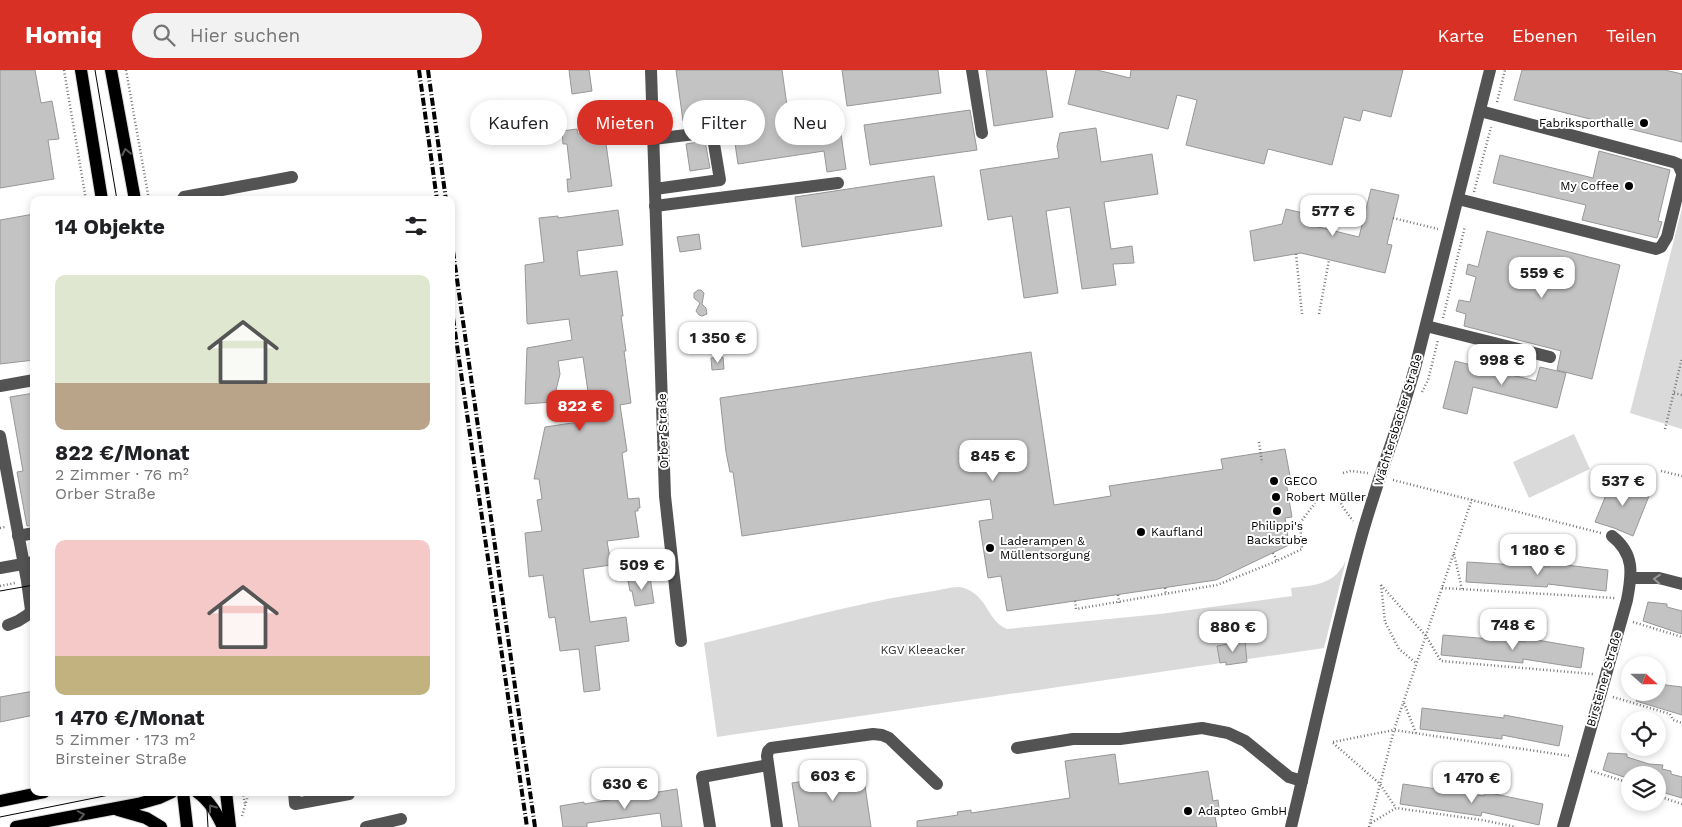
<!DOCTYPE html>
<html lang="de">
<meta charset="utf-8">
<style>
body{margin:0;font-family:"Work Sans",sans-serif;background:#f2f2f2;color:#202124;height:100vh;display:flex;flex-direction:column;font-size:19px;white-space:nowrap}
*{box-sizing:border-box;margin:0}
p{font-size:16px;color:#757577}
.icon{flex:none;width:28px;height:28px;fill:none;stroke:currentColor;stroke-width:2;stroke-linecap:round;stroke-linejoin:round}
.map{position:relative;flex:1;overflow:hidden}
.side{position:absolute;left:30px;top:126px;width:425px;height:600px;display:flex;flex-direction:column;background:#fff;border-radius:10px;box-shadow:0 2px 8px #0003}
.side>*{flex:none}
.hud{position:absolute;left:470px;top:30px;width:475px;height:45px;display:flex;gap:10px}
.needle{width:32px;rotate:111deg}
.fabs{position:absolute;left:1621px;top:586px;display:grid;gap:10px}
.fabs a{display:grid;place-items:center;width:45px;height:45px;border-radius:50%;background:#fff;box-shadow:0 2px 8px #0003;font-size:25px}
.price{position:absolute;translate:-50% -42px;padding:0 11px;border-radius:10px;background:#fff;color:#222;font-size:16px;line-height:32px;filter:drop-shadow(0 1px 2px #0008)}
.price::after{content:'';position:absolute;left:50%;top:30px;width:15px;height:11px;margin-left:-8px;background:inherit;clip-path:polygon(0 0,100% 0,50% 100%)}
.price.current{background:#d93025;color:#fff}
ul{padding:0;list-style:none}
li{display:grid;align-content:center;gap:10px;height:265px;padding:0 25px}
li span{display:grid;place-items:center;height:155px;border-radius:10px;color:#555}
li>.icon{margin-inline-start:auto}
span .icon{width:90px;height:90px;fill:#fffc;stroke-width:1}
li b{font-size:21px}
h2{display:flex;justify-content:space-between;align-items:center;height:60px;padding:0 25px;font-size:21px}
.pill{padding:0 18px;border-radius:22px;background:#fff;box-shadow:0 2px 8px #0003;font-size:18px;line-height:45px}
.pill.current{background:#d93025;color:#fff}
header{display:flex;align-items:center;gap:30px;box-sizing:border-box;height:70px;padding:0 25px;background:#d93025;color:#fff}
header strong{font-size:24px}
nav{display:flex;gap:28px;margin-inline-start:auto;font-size:18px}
.search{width:350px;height:45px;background:#f2f2f2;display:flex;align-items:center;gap:12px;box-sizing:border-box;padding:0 18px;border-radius:28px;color:#757577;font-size:19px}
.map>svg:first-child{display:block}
</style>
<header>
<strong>Homiq</strong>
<div class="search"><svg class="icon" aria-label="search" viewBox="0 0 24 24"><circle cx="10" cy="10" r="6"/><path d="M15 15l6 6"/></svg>Hier suchen</div>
<nav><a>Karte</a><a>Ebenen</a><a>Teilen</a></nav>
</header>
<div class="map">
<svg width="1682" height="757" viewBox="0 0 1682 757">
<rect width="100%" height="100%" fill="#fff"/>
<g fill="#dadada">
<path d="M1682 138V359L1630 343Z"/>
<path d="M1574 364 1590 399 1529 428 1513 392Z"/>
<path d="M1346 490 1324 578 717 667 704 573C780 555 857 532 934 521 943 520 956 515 964 518 989 527 987 551 1007 559L1160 544 1292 526 1291 518C1315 515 1335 515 1346 490Z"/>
</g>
<g fill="#c3c3c3" stroke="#979797">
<path d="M0 0H35L41 33 52 31 59 69 48 70 54 109 0 118Z"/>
<path d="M569 0H589L592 21 572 24Z"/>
<path d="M676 0H782L788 43 837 36 846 99 827 102 824 81 738 94 730 39 707 42 708 48 683 51Z"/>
<path d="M842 0H938L941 23 847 36Z"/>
<path d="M986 0H1046L1053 47 994 56Z"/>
<path d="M1076 0H1097L1130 8 1131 0H1403L1391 47 1363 40 1360 51 1344 47 1332 95 1268 79 1264 94 1186 75 1197 30 1177 25 1168 59 1068 34Z"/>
<path d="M1522 0H1665L1682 4V72L1514 30Z"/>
<path d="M970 40 977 80 870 95 864 55Z"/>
<path d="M1096 58 1101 92 1152 84 1158 124 1104 132 1111 179 1132 176 1134 193 1113 194 1116 215 1082 219 1070 137 1046 141 1058 223 1024 228 1012 146 988 150 980 100 1059 88 1057 76 1060 63Z"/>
<path d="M577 59 578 64 604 60 612 116 568 122 567 109H571L567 74H563L562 61Z"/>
<path d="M705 71 710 98 690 101 686 74Z"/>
<path d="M1599 81 1670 100 1658 151 1662 152 1657 168 1582 150 1586 135 1493 113 1500 85 1593 108Z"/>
<path d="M934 106 942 156 802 177 795 127Z"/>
<path d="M1371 119 1399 125 1387 174 1392 175 1385 203 1301 183 1254 191 1250 161 1282 154 1286 139 1312 145 1310 155 1359 167Z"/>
<path d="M618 140 623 175 577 181 580 206 617 201 623 246H621L626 281H624L631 333 620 335 627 381 622 383 628 429 639 428 640 438H638V441H635L639 467 607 471 611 495 583 499 590 552 626 547 629 571 595 576 600 620 584 622 579 579 560 581 555 547 549 548 543 505 529 507 525 463 542 461 537 430 542 429 539 409H534L545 357 592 350 583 287 558 291 560 304 553 332 525 334 527 278 572 270 569 249 528 254 527 253 525 195 544 192 539 148 558 146V148Z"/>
<path d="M34 144V290L0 294V150Z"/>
<path d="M1487 161 1620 195 1592 309 1557 300 1561 281 1464 256 1466 244 1456 241 1459 230 1470 232 1476 207 1466 204 1468 194 1478 197Z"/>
<path d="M699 164 701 179 680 182 677 167Z"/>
<path d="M698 220H701L704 223 702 234 706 238 707 244 702 246 699 245 696 241 700 233 694 228V223Z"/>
<path d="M1031 282 1054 435 1111 426 1109 416 1223 399 1221 389 1285 379 1290 406H1285L1292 447 1285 448 1289 475 1216 510 1007 541 1001 506 988 508 979 451 993 449 990 429 742 466 733 402H730L726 382 720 328Z"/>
<path d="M723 287 724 299 712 300 711 288Z"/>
<path d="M1455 291 1536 311 1540 297 1566 303 1557 338 1473 317 1467 344 1443 338Z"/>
<path d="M34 323V455L27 456 17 402 23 401 10 327Z"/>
<path d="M1613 408 1640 419 1641 417 1651 421 1633 466 1614 458 1595 452Z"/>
<path d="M1467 492 1549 497V493L1608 500 1606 521 1548 514 1547 517 1466 512Z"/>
<path d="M650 507 654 533 635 536 632 521H630L628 511Z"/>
<path d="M1648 532 1667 534V537L1682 541V564L1643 551Z"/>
<path d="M1443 565 1525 572V568L1584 578 1581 598 1523 589V593L1441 585Z"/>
<path d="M1245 571 1247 592 1226 595V592L1220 593 1217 576Z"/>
<path d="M1658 614 1682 617V645L1636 631 1639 622H1658Z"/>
<path d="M34 621V645L0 652V627Z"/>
<path d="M1422 638 1504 648V645L1563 656 1559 676 1502 665V669L1420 659Z"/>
<path d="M1608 683 1627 684V687L1649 694 1663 695 1662 699 1671 701V704L1682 707V728L1658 721V705H1630V709L1603 700Z"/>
<path d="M1115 684 1119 714 1208 701 1213 731 1218 730 1220 746H1215L1217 757H917V751L958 745 957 742 971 740V743L1070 728 1065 691Z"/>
<path d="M863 702 871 757H799L792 713Z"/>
<path d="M1403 714 1484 726 1485 722 1543 734 1539 755 1482 742 1481 746 1400 734Z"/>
<path d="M677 719 682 757H662L660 743 587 753V757H563L560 736 584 732V734Z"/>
</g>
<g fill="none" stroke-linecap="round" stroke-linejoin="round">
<defs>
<g id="major">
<path d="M81 0 102 130"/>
<path d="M111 0 135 130"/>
<path d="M183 722 187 757"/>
<path d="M197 722C210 731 217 744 223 757"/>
<path d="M226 722 230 757"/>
<path d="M0 731 44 722"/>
<path d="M118 740 146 748 161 757"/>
<path d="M16 757 138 734 159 728 172 722"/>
</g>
</defs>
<use href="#major" stroke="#dbdbdb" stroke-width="14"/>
<g stroke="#757575" stroke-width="2.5" stroke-dasharray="1 2.5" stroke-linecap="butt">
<path d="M64 0 86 130"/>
<path d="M126 0 149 130"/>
<path d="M1497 32 1505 0"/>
<path d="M1474 122 1491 57"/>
<path d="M1393 148 1438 159"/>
<path d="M1296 184 1302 244"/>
<path d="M1319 244 1329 190"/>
<path d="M1443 248 1465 156"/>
<path d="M1422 322 1428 310 1438 270"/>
<path d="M1674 323 1682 325"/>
<path d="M1665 359 1682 288"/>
<path d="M1259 372 1262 393"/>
<path d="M1661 401 1682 406"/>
<path d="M1343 403 1351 401 1368 403"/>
<path d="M1393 410 1601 463"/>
<path d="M1340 430 1342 436 1353 451"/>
<path d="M0 458 5 457"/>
<path d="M1273 483 1277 491"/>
<path d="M1454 484 1462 519"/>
<path d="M1381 515 1426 566 1441 591 1593 604"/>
<path d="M1381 515 1385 552 1399 579 1417 594"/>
<path d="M0 516 15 513"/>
<path d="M1165 518 1166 525"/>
<path d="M1442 518 1615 528"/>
<path d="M1118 525 1119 533"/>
<path d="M1075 531 1076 539 1217 515 1277 491 1302 479 1300 453 1315 433"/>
<path d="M1633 552 1682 567"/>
<path d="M1613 627 1670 644 1673 650 1682 653"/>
<path d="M1404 633 1416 663"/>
<path d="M1333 672 1394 660 1570 686"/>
<path d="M1333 673 1380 714 1396 738"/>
<path d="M1591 701 1630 713"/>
<path d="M243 722 245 735"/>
<path d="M1658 726 1682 734"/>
<path d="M242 746 249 722"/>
<path d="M1371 753 1396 738 1482 750 1516 757"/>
<path d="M1369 757 1394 660 1472 429"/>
</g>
<g stroke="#535353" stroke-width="12">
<path d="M651 0 665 426 681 571"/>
<path d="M972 0 982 63"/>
<path d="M1480 41 1673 92 1678 94 1682 103"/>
<path d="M653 69 712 62 720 110 655 119"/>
<path d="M1458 129 1656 179 1661 177 1667 167 1682 106"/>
<path d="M182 130 184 127 292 107"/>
<path d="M655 136 838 113"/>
<path d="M1426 256 1550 287"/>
<path d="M0 316 34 310"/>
<path d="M0 366 27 511 31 540 29 544 18 551 8 555"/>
<path d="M18 466 34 463"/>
<path d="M0 498 34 492"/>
<path d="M1631 508H1659L1682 514"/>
<path d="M1017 678 1073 669H1120L1202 658 1228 663 1245 671 1289 707 1302 711"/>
<path d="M294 722 295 734 349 724"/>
<path d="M366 757 401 749"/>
<path d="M710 757 702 707 768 695"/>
<path d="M777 757 767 686 768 681 771 678 873 664 882 665 889 668 937 714"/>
<path d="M1291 757C1314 662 1334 566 1360 472 1376 412 1400 354 1416 294L1490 0"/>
<path d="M1563 757 1627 530C1632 504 1635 484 1612 466"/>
</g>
<use href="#major" stroke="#000" stroke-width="12"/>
<g stroke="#000" stroke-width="1">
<path d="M95 0 117 130"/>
<path d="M0 521 34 515"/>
<path d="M206 722 208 757"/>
<path d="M0 747 124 722"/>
</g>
<g stroke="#000" stroke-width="4" stroke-dasharray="8 2.5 1 2.5" stroke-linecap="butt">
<path d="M419 0 437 130"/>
<path d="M428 0 446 130"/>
<path d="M451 167 535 757"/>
<path d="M451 234 527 757"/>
</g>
</g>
<defs><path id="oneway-chevron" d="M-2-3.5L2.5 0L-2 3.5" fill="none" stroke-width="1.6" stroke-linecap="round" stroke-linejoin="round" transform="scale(1.25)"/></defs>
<g stroke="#595959">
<use href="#oneway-chevron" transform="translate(126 82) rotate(-101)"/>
<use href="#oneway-chevron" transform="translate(212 738) rotate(-126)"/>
<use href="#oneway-chevron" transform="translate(81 745) rotate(-11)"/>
</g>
<use stroke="#989898" href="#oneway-chevron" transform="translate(1657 509) rotate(-175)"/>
<g fill="#000" stroke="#fff" stroke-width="2">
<circle cx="1644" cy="53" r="5"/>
<circle cx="1629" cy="116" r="5"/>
<circle cx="1274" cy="411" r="5"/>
<circle cx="1276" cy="427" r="5"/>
<circle cx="1277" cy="441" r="5"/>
<circle cx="1141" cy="462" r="5"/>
<circle cx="990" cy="478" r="5"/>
<circle cx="1188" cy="741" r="5"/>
</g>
<g text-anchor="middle" stroke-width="4" stroke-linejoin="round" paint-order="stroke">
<g font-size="12" fill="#000" stroke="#fff" text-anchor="start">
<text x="1634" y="57" text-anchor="end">Fabriksporthalle</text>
<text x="1619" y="120" text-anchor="end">My Coffee</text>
<text x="1284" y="415">GECO</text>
<text x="1286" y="431">Robert Müller</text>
<text x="1277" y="460" text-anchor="middle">Philippi's<tspan x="1277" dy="14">Backstube</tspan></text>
<text x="1151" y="466">Kaufland</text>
<text x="1000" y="475">Laderampen &amp;<tspan x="1000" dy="14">Müllentsorgung</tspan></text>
<text x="1198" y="745">Adapteo GmbH</text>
</g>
<g font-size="12" fill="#000" stroke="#fff">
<text transform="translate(1398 350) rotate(-73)" y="4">Wächtersbacher Straße</text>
<text transform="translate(663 361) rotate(-92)" y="4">Orber Straße</text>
<text transform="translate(1604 609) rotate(-74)" y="4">Birsteiner Straße</text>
</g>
<g font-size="12" fill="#313131" stroke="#fff">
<text x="923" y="584">KGV Kleeacker</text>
</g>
</g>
</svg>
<div class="fabs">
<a><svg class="needle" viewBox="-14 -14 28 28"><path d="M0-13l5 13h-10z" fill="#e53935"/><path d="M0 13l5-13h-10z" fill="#757577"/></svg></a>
<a><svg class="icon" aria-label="locate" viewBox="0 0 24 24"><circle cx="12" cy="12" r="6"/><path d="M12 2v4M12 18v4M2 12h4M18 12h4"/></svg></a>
<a><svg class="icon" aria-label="layers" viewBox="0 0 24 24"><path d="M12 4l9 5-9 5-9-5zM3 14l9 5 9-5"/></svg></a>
</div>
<b class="price" style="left:1333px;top:167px">577 €</b>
<b class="price" style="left:1542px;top:229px">559 €</b>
<b class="price" style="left:718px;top:294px">1 350 €</b>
<b class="price" style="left:1502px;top:316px">998 €</b>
<b class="price current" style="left:580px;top:362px">822 €</b>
<b class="price" style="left:993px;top:412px">845 €</b>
<b class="price" style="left:1623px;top:437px">537 €</b>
<b class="price" style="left:1538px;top:506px">1 180 €</b>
<b class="price" style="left:642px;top:521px">509 €</b>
<b class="price" style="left:1513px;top:581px">748 €</b>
<b class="price" style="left:1233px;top:583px">880 €</b>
<b class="price" style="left:833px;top:732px">603 €</b>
<b class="price" style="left:1472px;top:734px">1 470 €</b>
<b class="price" style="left:625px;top:740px">630 €</b>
<div class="hud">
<a class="pill">Kaufen</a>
<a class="pill current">Mieten</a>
<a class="pill">Filter</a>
<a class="pill">Neu</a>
</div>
<section class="side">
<h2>14 Objekte<svg class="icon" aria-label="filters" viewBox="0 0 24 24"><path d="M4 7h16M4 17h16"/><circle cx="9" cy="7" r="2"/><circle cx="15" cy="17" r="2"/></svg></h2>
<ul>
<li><span style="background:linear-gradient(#dfe7d0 70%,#b9a48a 0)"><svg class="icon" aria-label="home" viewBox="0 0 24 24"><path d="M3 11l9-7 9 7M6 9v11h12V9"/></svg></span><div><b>822 €/Monat</b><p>2 Zimmer · 76 m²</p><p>Orber Straße</p></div></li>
<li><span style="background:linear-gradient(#f6c9c9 75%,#c2b280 0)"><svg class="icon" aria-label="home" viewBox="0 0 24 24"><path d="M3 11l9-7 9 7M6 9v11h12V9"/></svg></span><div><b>1 470 €/Monat</b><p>5 Zimmer · 173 m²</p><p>Birsteiner Straße</p></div></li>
</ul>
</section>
</div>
